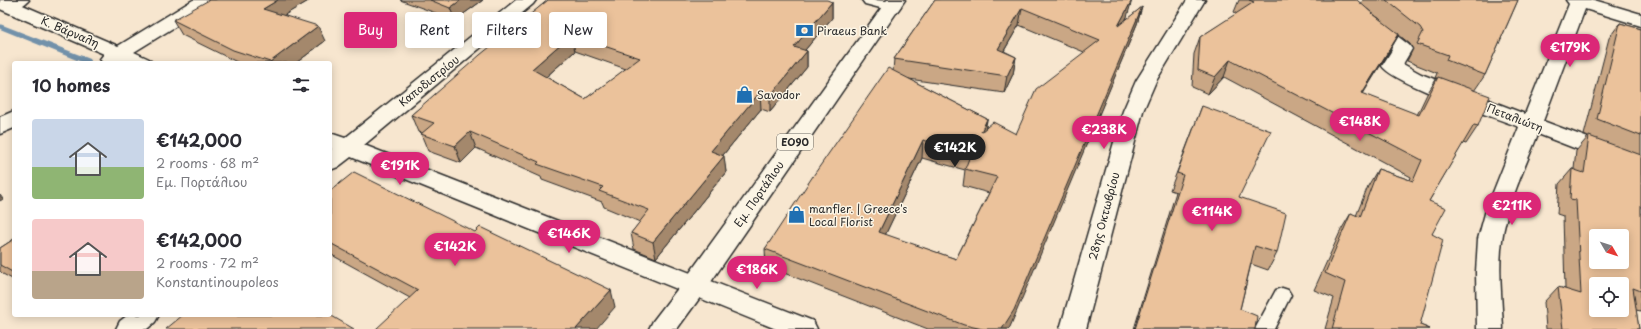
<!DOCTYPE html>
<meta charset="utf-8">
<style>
body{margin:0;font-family:"Playpen Sans",sans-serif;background:#f2f2f3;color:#2b2b33;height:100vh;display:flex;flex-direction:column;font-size:15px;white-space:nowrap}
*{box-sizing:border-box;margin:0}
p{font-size:13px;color:#7c7c81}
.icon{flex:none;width:22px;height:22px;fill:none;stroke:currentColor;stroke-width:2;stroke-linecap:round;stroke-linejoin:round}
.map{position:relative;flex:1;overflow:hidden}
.sheet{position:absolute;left:12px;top:61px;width:320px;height:256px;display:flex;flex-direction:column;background:#fff;border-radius:4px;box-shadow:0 2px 10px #0003}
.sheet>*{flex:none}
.guide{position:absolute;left:344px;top:12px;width:380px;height:36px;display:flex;gap:8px}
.needle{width:26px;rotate:129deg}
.controls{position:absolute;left:1589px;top:229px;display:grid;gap:8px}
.controls a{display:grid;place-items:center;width:40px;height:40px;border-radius:4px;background:#fff;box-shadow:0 2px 10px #0003;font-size:20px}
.price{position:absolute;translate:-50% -34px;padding:0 9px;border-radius:14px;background:#db2777;color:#fff;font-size:13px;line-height:26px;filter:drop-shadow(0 1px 2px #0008)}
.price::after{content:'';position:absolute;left:50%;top:24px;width:12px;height:9px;margin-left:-6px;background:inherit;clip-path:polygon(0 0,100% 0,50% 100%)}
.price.active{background:#222;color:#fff}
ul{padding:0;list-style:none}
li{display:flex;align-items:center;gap:12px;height:100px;padding:0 20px}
li span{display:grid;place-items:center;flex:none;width:112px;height:80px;border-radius:4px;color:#555}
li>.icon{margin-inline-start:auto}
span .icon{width:48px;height:48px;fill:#fffc;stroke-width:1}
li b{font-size:17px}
h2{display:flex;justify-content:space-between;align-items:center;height:48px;padding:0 20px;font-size:17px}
.tag{padding:0 14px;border-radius:4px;background:#fff;box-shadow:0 2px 10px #0003;font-size:14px;line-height:36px}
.tag.active{background:#db2777;color:#fff}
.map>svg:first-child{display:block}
</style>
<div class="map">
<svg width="1641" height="329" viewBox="0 0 1641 329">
<rect width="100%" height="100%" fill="#f7e6cf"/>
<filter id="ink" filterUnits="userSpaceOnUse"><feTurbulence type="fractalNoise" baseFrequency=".025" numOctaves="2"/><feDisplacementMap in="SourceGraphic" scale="8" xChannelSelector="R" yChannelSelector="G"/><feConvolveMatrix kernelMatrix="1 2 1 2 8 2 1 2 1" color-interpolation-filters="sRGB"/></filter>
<g filter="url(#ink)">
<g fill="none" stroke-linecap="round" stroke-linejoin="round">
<path fill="#7291aa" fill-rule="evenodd" d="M0 24 90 59 91 61 89 63H84L0 29Z"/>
<defs>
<g id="lane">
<path d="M12 0H29C24 6 13 11 5 9L3 6Z"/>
<path d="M1282 288 1288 290 1291 295 1274 329H1255L1276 290Z"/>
</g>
<g id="street">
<path d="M0 0H11L118 46 193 0H215L212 4 134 52 149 59 152 63H125L121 61 117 63H103L100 59 104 54 0 9Z"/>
<path d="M516 0H536L533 4 364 145 813 321 817 329H776L351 157 338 167 330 170V150L332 149 330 148V133L345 138Z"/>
<path d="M862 0C873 0 894 0 901 6L898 10 892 11 865 4Z"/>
<path d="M1187 0H1205L1156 81 1143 111 1086 329H1060L1123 111 1136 81Z"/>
<path d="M1334 0H1354L1379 22 1409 45 1412 49 1403 64 1421 74 1525 114 1569 4 1566 0H1594L1641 14V26L1585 9 1543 121 1641 158V174L1538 134C1526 165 1506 207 1502 240 1498 269 1502 300 1503 329H1477L1476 272 1478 239 1486 210 1519 127C1494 117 1394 84 1382 66L1392 50 1365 30Z"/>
<path d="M14 111V128L0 134V117Z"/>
<path d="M128 315H159L155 322 147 329H116L120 321Z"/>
</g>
<path id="primary" d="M887 0H905L704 292 677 329H649L653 321 686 278Z"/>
</defs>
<use href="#lane" stroke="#2b2b2b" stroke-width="3"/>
<use href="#street" stroke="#2b2b2b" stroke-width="3"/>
<use href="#primary" stroke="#2b2b2b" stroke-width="3"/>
<use href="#lane" fill="#fcf5e5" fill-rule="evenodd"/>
<use href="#street" fill="#fcf5e5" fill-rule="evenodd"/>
<use href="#primary" fill="#fcf5e5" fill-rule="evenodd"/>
</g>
<g fill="#caa785" stroke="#2b2b2b" fill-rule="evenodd">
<path d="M310 0 284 15 325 41 296 63H239L182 35 173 20Z"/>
<path d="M400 0H483L455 20Z"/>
<path d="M548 0 832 2V18L805 50 807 51V67L770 112 761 109 723 155 726 172 656 258 634 249 631 233 640 222 604 207 602 202 542 180 541 177 476 148 461 163 428 151 421 134 423 133 418 132 411 115ZM575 51 626 69 585 99 546 77Z"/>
<path d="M935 0 1127 17 1126 20 1142 7 1137 24 1008 329H928L766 266 765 249 893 71 894 59ZM1019 25 1084 52 1016 134 986 128 987 119 909 79 1004 93 1013 74 1016 57 1004 51ZM922 158 965 170 963 186 989 193 956 259 885 235Z"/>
<path d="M1239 0H1357L1361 4 1363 0H1518L1485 75 1474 91 1478 126 1466 144 1463 143 1429 201 1432 234 1420 325 1430 329H1325L1334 298 1314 290 1341 230 1351 213 1356 216 1368 186 1378 169 1410 180 1411 177 1224 77 1208 94 1192 87 1194 54 1200 37 1237 14 1234 12ZM1367 9 1381 20 1373 14ZM1399 35 1410 44 1413 49 1407 61 1437 73 1435 78H1437L1427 94 1417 115 1363 94 1390 50Z"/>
<path d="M1620 23 1641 29V311L1636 310 1639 329H1546L1544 302 1558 287 1565 289 1563 216 1557 214 1559 184 1572 169H1574L1576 151 1588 137 1584 135 1609 38Z"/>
<path d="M1202 106 1239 198 1277 253 1268 270 1251 264 1240 309 1255 329H1134L1176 192 1170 190Z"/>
<path d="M330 191 615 307 410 298 330 254Z"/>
<path d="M14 239V280L3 274 0 271V248Z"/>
</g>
<g fill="#a4886c" stroke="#2b2b2b">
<path d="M278 0H310L271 23 263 9Z"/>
<path d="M461 0H483L455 20 450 8Z"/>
<path d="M1132 0 1127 17 1113 43 1118 26Z"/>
<path d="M832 2V18L794 63V47Z"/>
<path d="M1142 7 1137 24 1010 327 1008 329H1002Z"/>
<path d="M1022 8 1019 25 995 66 998 49Z"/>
<path d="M318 26 325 41 296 63H271L270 62Z"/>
<path d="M1399 34 1390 50 1352 110 1362 93Z"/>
<path d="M571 35 575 51 537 85 532 69Z"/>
<path d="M807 51V67L770 112V96Z"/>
<path d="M1016 57 1013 74 1004 93 1007 76Z"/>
<path d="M1230 60 1224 77 1208 94 1215 77Z"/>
<path d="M760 92 761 109 713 167 711 151Z"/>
<path d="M987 119 984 137 981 132Z"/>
<path d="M470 132 476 148 461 163 455 146Z"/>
<path d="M923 140 922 158 878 250 879 232Z"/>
<path d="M724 156 726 172 656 258 653 242Z"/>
<path d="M0 195 3 199 0 201Z"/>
<path d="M611 290 615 307 596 329H576Z"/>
</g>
<g fill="#ebc29b" stroke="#2b2b2b" fill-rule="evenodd">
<path d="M209 0H278L263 9 318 26 270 62 233 50 173 20Z"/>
<path d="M430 0H461L450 8Z"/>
<path d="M548 0H827L832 2 794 47 807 51 770 96 760 92 711 151 724 156 653 242 631 233 649 210 599 191 603 187 537 164 539 162 470 132 455 146 421 134 434 123 411 115 480 55ZM571 35 640 58 585 99 532 69Z"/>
<path d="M935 0H1132L1118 26 1142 7 1014 310 1002 329H983L964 325 765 249 813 176 888 68 987 119 981 132 993 122 1016 134 1036 89 1100 40 1022 8 998 49 1016 57 1007 76 894 59ZM923 140 971 153 965 169 997 177 956 259 879 232Z"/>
<path d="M1249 0H1357L1373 14 1399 34 1362 93 1419 115 1438 77 1490 96 1478 126 1474 125 1429 201 1446 208 1432 234 1443 240 1420 325 1430 329H1332L1345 282 1325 273 1351 213 1360 217 1378 169 1413 181 1422 160 1230 60 1215 77 1198 70 1200 37 1254 2Z"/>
<path d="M1386 0H1518L1485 75 1446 60 1448 55 1417 44 1423 32 1420 27Z"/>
<path d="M1620 23 1641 29V136L1597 119Z"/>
<path d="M1202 106 1271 131 1239 197 1286 213 1277 253 1255 246 1240 309 1257 316 1255 329H1135L1183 175 1177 173Z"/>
<path d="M1589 136 1641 155V291L1633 288 1639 329H1563L1558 287 1581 294 1576 200 1570 199 1572 169 1584 173ZM1596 236H1622V262H1596ZM1596 284H1622V310H1596Z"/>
<path d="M354 172 475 232 480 227 611 290 576 329H376L418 290 330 243V191Z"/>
<path d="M14 239V273L0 265V248Z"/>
<path d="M183 315H330L354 329H166Z"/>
</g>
</g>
<defs>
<symbol id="bank-bare" viewBox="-9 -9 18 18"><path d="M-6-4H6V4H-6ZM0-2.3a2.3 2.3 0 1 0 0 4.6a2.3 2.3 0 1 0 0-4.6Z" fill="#1f6fb2" stroke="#fcf5e5" stroke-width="2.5" paint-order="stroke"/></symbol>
<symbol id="shop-bare" viewBox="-9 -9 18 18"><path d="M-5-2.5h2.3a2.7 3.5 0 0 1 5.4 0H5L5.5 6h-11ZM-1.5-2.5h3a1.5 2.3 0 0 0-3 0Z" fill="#1f6fb2" stroke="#fcf5e5" stroke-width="2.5" paint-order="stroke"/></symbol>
</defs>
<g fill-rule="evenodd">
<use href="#bank-bare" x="792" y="18" width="25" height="25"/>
<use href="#shop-bare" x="732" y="82" width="25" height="25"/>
<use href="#shop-bare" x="784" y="202" width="25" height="25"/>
</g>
<g text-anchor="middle" stroke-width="3" stroke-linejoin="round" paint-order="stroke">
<rect fill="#fcf5e5" stroke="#6a6863" stroke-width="1" x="777" y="134" width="36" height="16" rx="3"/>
<g font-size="10" font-weight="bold" fill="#2b2b2b">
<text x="795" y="146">ΕΟ90</text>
</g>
<g font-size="11" fill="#2b2b2b" stroke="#fcf5e5" text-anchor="start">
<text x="817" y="35">Piraeus Bank</text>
<text x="757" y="99">Savodor</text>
<text x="809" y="213">manfler. | Greece's<tspan x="809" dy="13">Local Florist</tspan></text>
</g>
<g font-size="11" fill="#2b2b2b" stroke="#fcf5e5">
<text transform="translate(70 32) rotate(23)" y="4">Κ. Βάρναλη</text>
<text transform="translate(429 81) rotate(-39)" y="4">Καποδιστρίου</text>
<text transform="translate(1515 118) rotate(21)" y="4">Πεταλιώτη</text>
<text transform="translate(759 194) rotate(-55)" y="4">Εμ. Πορτάλιου</text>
<text transform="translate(1104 216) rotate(-75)" y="4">28ης Οκτωβρίου</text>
</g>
</g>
</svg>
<div class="controls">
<a><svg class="needle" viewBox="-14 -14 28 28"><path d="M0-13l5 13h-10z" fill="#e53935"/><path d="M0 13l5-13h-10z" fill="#7c7c81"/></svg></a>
<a><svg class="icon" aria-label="locate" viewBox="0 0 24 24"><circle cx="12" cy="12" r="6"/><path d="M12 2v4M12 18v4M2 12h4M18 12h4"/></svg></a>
</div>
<b class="price" style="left:1570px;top:68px">€179K</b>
<b class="price" style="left:1360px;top:142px">€148K</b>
<b class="price" style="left:1104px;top:150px">€238K</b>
<b class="price active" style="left:955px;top:168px">€142K</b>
<b class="price" style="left:400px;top:186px">€191K</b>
<b class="price" style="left:1512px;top:226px">€211K</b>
<b class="price" style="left:1212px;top:232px">€114K</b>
<b class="price" style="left:569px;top:254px">€146K</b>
<b class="price" style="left:455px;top:267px">€142K</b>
<b class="price" style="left:757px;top:290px">€186K</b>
<div class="guide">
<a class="tag active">Buy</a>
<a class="tag">Rent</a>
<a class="tag">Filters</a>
<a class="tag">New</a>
</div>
<section class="sheet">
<h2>10 homes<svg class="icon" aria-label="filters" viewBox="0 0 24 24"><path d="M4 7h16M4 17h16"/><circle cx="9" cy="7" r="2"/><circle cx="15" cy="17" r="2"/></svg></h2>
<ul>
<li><span style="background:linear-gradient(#c9d6e8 60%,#8fb573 0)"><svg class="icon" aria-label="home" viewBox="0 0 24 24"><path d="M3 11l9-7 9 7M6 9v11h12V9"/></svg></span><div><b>€142,000</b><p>2 rooms · 68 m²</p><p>Εμ. Πορτάλιου</p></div></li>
<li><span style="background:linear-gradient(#f6c9c9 65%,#b9a48a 0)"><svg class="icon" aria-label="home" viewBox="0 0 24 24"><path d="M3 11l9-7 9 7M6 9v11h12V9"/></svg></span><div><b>€142,000</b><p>2 rooms · 72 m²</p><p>Konstantinoupoleos</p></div></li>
</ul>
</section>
</div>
